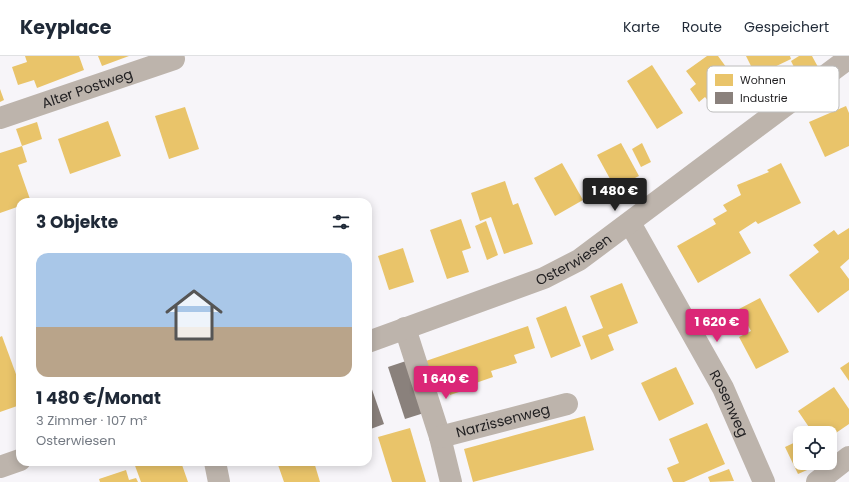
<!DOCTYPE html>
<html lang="de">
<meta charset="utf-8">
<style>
body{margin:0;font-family:Poppins,sans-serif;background:#f6f6f7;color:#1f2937;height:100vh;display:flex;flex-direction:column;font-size:15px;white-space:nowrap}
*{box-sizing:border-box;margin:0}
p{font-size:13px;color:#747a83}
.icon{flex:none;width:22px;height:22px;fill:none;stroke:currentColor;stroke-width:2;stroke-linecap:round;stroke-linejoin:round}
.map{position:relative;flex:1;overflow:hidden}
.side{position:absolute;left:16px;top:142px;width:356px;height:268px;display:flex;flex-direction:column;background:#fff;border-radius:12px;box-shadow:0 2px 10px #0003}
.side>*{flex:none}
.buttons{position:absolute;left:793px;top:370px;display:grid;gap:8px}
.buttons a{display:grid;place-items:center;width:44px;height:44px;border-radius:8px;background:#fff;box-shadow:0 2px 10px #0003;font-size:20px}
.price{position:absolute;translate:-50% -34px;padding:0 9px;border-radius:4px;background:#db2777;color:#fff;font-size:13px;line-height:26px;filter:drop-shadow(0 1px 2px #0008)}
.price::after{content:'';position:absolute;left:50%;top:24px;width:12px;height:9px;margin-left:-6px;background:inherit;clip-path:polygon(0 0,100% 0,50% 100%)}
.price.active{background:#222;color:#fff}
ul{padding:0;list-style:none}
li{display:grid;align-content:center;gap:8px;height:212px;padding:0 20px}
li+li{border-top:1px solid #e0e1e3}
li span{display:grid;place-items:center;height:124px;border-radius:12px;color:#555}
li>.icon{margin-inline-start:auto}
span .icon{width:72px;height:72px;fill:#fffc;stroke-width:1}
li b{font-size:17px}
h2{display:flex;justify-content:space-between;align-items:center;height:48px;padding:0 20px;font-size:17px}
header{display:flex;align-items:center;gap:24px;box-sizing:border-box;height:56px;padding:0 20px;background:#fff;border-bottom:1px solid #e0e1e3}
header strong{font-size:19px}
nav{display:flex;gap:22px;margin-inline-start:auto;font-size:14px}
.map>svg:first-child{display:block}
</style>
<header>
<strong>Keyplace</strong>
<nav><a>Karte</a><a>Route</a><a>Gespeichert</a></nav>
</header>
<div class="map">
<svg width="849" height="426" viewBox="0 0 849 426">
<rect width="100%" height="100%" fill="#f7f5f9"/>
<g fill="#e9c46a">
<path d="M25 0H79L84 14 37 32 34 24 18 29 12 11 27 6Z"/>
<path d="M98 0H129L102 10Z"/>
<path d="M707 0H718L737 26 709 46 705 41 699 46 690 33 696 28 686 15Z"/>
<path d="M746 0H790L791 3 756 20Z"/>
<path d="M799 0H812L818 11 799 21 791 5Z"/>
<path d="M652 9 683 57 657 73 627 25Z"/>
<path d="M0 33 4 44 0 46Z"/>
<path d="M846 50 849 57V90L825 101 809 66Z"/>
<path d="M185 51 199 93 169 103 155 60Z"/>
<path d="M108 65 121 100 70 118 58 83Z"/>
<path d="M37 66 42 83 22 90 16 73Z"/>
<path d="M621 87 639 120 615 132 597 99Z"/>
<path d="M642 87 651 106 641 111 632 93Z"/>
<path d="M22 90 27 106 18 109 31 146H20V150L0 157V97Z"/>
<path d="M562 107 583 144 555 160 534 122Z"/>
<path d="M781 107 801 147 758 168 753 162 756 165 739 176 751 197 698 227 677 190 716 168 713 163 727 155 723 149 741 139 737 129 769 116 767 114Z"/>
<path d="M505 125 513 149 518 147 533 188 504 198 491 161 480 165 471 137Z"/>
<path d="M461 163 471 192 462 195 469 216 447 223 430 174Z"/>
<path d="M486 165 498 199 487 204 475 170Z"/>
<path d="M849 172V203L840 211 849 223V234L818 257 789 219 819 196 813 189 834 174 838 179Z"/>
<path d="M403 192 414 226 389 234 378 200Z"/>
<path d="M622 227 638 267 608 279 614 294 591 304 582 280 603 272 590 240Z"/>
<path d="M760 242 789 296 756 313 739 281 751 275 739 253Z"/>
<path d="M566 250 581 290 551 302 536 262Z"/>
<path d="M528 270 535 292 514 299 517 307 491 315 493 321 470 329 471 332 450 339 444 323 427 328 420 307Z"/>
<path d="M2 280 20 329V349L0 356V281Z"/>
<path d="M849 306V325L840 312Z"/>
<path d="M676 311 694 348 659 365 641 327Z"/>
<path d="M834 331 849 353V368L830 381V377H813L798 355Z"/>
<path d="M585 360 594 394 473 426 464 393Z"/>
<path d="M707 367 725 408 684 426H673L667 412 679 407 669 383Z"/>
<path d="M410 372 426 426H392L378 381Z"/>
<path d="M800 384V407H812L814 411 798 418 785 391Z"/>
<path d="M137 406H181L188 426H141L134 407Z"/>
<path d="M277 406H314L320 426H284Z"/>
<path d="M729 413 734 425 710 426 708 421Z"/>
<path d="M126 414 129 424 136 422 138 426H100L99 423Z"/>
</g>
<g fill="#8a817c">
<path d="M406 305 424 357 405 363 388 311Z"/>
<path d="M368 322 384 368 368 374Z"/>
</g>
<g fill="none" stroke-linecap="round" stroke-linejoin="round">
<g stroke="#bdb4ac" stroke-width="22">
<path id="s1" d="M0 62 174 3"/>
<path id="s2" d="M630 167 723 332 764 426"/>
<path d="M405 272 440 381 451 426"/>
<path id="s3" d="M368 286 544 222 579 204 849 2"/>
<path id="s4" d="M440 381 567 348"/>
<path d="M215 406 219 426"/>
<path d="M0 411 20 404"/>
<path d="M817 426 849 401"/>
</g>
</g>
<g text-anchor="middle" stroke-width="4" stroke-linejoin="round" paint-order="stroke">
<g font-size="14" fill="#1f1e20" stroke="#fff">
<text dy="5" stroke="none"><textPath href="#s1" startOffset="92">Alter Postweg</textPath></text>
<text dy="5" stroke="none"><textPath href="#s3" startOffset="222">Osterwiesen</textPath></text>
<text dy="5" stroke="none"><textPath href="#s2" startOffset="206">Rosenweg</textPath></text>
<text dy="5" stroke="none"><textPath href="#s4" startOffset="65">Narzissenweg</textPath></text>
</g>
</g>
<rect x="707" y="10" width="132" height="46" rx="6" fill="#fff" stroke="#bcbcbc" stroke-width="1"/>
<rect x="715" y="18" width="18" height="12" fill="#e9c46a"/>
<rect x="715" y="36" width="18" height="12" fill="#8a817c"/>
<g font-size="11" fill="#1f1e20">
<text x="740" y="28">Wohnen</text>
<text x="740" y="46">Industrie</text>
</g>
</svg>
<div class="buttons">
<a><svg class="icon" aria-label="locate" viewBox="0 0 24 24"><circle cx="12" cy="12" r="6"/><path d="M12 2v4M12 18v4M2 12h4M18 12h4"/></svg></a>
</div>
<b class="price active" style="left:615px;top:156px">1 480 €</b>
<b class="price" style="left:717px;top:287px">1 620 €</b>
<b class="price" style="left:446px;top:344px">1 640 €</b>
<section class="side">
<h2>3 Objekte<svg class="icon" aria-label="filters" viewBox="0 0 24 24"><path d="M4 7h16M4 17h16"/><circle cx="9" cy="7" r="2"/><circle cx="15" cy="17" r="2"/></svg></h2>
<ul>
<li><span style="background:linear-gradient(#a9c7e8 60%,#b9a48a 0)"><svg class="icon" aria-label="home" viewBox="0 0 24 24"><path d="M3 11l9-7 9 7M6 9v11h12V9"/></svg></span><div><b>1 480 €/Monat</b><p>3 Zimmer · 107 m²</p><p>Osterwiesen</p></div></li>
</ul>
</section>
</div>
